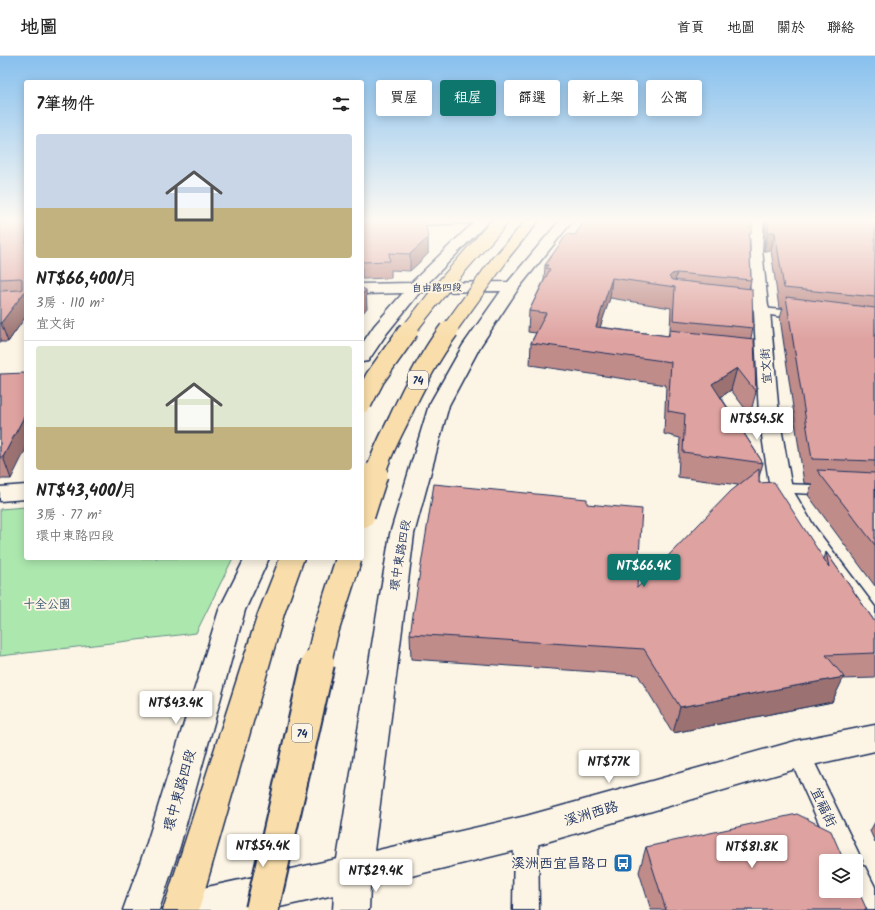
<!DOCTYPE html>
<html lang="zh-TW">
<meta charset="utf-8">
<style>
body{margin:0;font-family:Kalam,"LXGW WenKai TC",sans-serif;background:#f6f6f6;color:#222;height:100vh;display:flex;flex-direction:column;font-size:15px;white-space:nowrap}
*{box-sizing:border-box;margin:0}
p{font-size:13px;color:#767676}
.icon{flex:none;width:22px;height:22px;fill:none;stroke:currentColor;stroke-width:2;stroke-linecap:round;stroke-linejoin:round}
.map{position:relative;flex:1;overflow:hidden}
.panel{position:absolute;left:24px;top:24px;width:340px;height:480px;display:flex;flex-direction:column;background:#fff;border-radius:4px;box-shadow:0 2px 10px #0003}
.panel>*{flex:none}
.hud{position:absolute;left:376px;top:24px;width:380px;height:36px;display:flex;gap:8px}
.tools{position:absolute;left:819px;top:798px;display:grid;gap:8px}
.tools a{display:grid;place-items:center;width:44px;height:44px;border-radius:4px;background:#fff;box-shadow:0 2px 10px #0003;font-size:20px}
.price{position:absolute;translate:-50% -34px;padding:0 9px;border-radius:4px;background:#fff;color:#222;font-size:13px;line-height:26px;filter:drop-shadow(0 1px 2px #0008)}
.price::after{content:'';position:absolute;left:50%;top:24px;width:12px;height:9px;margin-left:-6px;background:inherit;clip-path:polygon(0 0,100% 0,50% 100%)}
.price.active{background:#0f766e;color:#fff}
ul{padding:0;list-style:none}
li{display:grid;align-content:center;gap:8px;height:212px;padding:0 12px}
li+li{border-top:1px solid #e0e0e0}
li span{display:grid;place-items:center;height:124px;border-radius:4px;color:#555}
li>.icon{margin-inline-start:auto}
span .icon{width:72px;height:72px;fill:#fffc;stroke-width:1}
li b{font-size:17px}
h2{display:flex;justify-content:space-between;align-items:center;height:48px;padding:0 12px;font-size:17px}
.chip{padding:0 14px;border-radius:4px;background:#fff;box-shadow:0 2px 10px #0003;font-size:14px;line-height:36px}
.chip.active{background:#0f766e;color:#fff}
header{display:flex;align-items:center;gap:24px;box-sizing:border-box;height:56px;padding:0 20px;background:#fff;border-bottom:1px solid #e0e0e0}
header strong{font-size:19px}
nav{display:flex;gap:22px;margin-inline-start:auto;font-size:14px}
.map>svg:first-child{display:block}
</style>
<header>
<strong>地圖</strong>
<nav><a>首頁</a><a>地圖</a><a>關於</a><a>聯絡</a></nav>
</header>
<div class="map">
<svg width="875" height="854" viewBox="0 0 875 854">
<rect width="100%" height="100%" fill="#fcf5e5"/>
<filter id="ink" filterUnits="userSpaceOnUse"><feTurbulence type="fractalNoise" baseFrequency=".025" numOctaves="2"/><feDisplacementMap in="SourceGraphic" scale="8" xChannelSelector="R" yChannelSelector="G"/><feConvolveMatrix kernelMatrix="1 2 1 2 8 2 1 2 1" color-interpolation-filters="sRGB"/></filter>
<g filter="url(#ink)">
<path fill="#ace8ae" stroke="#648c86" d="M26 451V502H233L196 577 0 600V453Z"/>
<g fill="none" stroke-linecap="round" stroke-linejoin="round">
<defs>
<g id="service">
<path d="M762 252 802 256 806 258 808 260 806 262 802 264 758 257 756 255 758 253Z"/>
<path d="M781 428 875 431V441L775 436 773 433 775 430Z"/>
<path d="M799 688 807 691 858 796 862 805 860 809 865 811 875 831V854H858L850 835H856V805H836L788 698 791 691Z"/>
<path d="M526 764 535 768 538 776 539 854H513L514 776 517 768Z"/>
</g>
<g id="minor">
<path d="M362 163H491L428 227 508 226 561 163H574L518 233 481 289 449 349 414 478 374 795 526 760 799 684 875 669V695L799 712 526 792 370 830 369 854H333L334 839 266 854H166L171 841 184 836 337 803 390 478 429 349 463 289 501 235 420 236 387 277 368 305 362 306V288L374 270 403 237 362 238V228L411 227 473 167 362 171Z"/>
<path d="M752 163H764L762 194 768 250 770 255 779 360 792 433 814 470 875 551V581L865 578 796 479 770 433 759 360 754 255 752 250 748 194Z"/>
<path d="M26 429V443L0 445V431Z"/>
<path d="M245 502H269L245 554 180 790 159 854H123L146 790 219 554Z"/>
</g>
<g id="trunk">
<path d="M527 163H540L505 206 500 207 495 206 493 203 495 200Z"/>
<path d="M280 502H304L284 558 199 854H163L258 558Z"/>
</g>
</defs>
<use href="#service" stroke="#1b2f5e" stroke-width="3"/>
<use href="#minor" stroke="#1b2f5e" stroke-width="3"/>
<use href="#trunk" stroke="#1b2f5e" stroke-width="3"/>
<use href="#service" fill="#fcf5e5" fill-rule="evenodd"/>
<use href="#minor" fill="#fcf5e5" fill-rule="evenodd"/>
<use href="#trunk" fill="#f9deab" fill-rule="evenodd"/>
<defs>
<g id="trunk-bridge-far3">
<path d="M408 275 445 228 502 163"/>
<path d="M448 275 500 203"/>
</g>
<g id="trunk-bridge-far2">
<path d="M362 347 375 322 409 274"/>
<path d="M375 419C380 400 389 383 398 365 412 334 428 302 449 274"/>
</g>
<g id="trunk-bridge-far1">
<path d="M362 459 375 418"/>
<path d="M318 608 325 577 349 502"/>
</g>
<path id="trunk-bridge" d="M262 854 318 607"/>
</defs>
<use href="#trunk-bridge-far3" stroke="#1b2f5e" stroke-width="16" stroke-linecap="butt"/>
<use href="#trunk-bridge-far2" stroke="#1b2f5e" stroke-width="22" stroke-linecap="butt"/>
<use href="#trunk-bridge-far1" stroke="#1b2f5e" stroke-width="28" stroke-linecap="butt"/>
<use href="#trunk-bridge" stroke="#1b2f5e" stroke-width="36" stroke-linecap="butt"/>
<use href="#trunk-bridge-far3" stroke="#f9deab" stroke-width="14"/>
<use href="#trunk-bridge-far2" stroke="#f9deab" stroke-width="19"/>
<use href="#trunk-bridge-far1" stroke="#f9deab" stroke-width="25"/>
<use href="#trunk-bridge" stroke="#f9deab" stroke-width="32"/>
</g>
<g fill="#bf8c8a" stroke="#1b2f5e" fill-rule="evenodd">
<path d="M0 163H26V260L8 286H0Z"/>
<path d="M362 163 428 182V198L410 215 391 214V222L362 223Z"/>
<path d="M766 163H875V530L808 439 812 428 804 427 780 262 783 252H779L771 194 764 195Z"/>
<path d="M575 179 750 183 751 224 749 233 753 272 751 282 756 336 750 359 731 334 721 341 763 407 759 421V427L824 503 826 496 875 566V622L842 623 832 646 673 677 638 619 411 603 410 578 587 448 637 532 738 429 678 421 680 382 664 378 666 329 530 309 531 287 536 277 528 276 529 255 544 224 545 209ZM610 242 671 252 670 274 668 280 600 271Z"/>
<path d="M0 318 11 423H0Z"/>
<path d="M875 766V786L870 775Z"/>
<path d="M646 791 867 854H651L639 816Z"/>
</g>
<g fill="#9b7271" stroke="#1b2f5e">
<path d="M768 176H775L771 194 764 195Z"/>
<path d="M428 182V198L410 215V198Z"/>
<path d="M677 217 674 231 669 221 672 218Z"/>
<path d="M612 222 610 242 593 292 596 271Z"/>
<path d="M26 234V260L8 286 1 267Z"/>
<path d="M366 234 367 252 362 258V239Z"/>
<path d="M737 312 731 334 706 351 712 328Z"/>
<path d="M26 357V393L11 423 3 401Z"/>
<path d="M844 621 832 646 673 677 680 651Z"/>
</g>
<g fill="#dea3a1" stroke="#1b2f5e">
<path d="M23 163H26V234L1 267H0V235L20 234 22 233V223L20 222 0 223V167L21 166 23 165Z"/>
<path d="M362 163H425L428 182 410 198 389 197 390 205 362 206Z"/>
<path d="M585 163H753L751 178H749L751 224 677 217 672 218 669 221 672 224 752 233 753 272 673 264 675 231 612 222 596 271 669 280V274L754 283 756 336 737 312 712 328 763 407 683 396 685 358 668 355 671 306 531 287 546 257 529 255 550 213 546 212 548 209H545L567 178 575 179Z"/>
<path d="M769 163H875V241L784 232 775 176H768Z"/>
<path d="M362 232 366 234 362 239Z"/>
<path d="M786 241 875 252V405L812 403Z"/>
<path d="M26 317V357L3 401H0V318Z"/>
<path d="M759 413V427L774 426 829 511 826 496 875 566V597L826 599 844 621 680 651 644 593 410 578 434 428 587 443V448L642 453 637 532 731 435Z"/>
<path d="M817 414 875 417V489Z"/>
<path d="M797 758 831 775 844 805H826V835H856V830L867 854H666L646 791Z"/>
</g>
</g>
<linearGradient id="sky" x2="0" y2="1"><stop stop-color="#87c0ee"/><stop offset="0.58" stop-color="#fefaf3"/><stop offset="1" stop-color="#fefaf3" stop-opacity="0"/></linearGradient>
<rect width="875" height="283" fill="url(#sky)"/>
<defs>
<symbol id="bus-square" viewBox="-11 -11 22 22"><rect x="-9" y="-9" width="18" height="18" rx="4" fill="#1f6fb2" stroke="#fcf5e5"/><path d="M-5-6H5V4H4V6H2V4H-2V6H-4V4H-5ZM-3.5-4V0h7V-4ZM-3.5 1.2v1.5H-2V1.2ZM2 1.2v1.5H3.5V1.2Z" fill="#fff"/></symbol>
</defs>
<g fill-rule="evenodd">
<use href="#bus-square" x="612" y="796" width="22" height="22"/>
</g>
<g text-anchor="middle" stroke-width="4" stroke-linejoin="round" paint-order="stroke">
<g font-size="10" fill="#1b2f5e" stroke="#fcf5e5">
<text transform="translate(437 231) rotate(-1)" y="4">自由路四段</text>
</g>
<g fill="#fcf5e5" stroke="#5e6a86" stroke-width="1">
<rect x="408" y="315" width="20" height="18" rx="3"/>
<rect x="292" y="668" width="20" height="18" rx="3"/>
</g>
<g font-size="11" font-weight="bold" fill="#1b2f5e">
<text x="418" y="328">74</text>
<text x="302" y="681">74</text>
</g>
<g font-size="12" fill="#1b2f5e" stroke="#fcf5e5">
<text transform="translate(766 310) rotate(-94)" y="4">宜文街</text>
<text transform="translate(400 499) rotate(-80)" y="4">環中東路四段</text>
</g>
<g font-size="12" fill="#38546e" stroke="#fcf5e5">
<text x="47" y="552">十全公園</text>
</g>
<g font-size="14" fill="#1b2f5e" stroke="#fcf5e5">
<text transform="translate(179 734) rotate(-74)" y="5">環中東路四段</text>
<text transform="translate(824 751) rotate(65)" y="5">宜福街</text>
<text transform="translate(591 757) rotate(-16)" y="5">溪洲西路</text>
</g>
<g font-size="14" fill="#1b2f5e" stroke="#fcf5e5" text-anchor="end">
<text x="609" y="812">溪洲西宜昌路口</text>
</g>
</g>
</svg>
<div class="tools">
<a><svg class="icon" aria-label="layers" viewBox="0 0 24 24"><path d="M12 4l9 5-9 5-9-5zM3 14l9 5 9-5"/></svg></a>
</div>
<b class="price" style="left:757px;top:385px">NT$54.5K</b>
<b class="price active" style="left:644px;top:532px">NT$66.4K</b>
<b class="price" style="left:176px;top:669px">NT$43.4K</b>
<b class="price" style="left:609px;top:728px">NT$77K</b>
<b class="price" style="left:263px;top:812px">NT$54.4K</b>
<b class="price" style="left:752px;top:813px">NT$81.8K</b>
<b class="price" style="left:376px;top:837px">NT$29.4K</b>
<div class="hud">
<a class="chip">買屋</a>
<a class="chip active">租屋</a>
<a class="chip">篩選</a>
<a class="chip">新上架</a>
<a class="chip">公寓</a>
</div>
<section class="panel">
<h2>7筆物件<svg class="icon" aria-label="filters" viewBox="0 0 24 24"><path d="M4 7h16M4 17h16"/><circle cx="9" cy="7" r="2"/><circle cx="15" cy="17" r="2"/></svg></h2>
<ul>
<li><span style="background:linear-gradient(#c9d6e8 60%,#c2b280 0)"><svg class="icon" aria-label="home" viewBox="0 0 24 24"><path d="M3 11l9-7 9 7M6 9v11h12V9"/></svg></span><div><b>NT$66,400/月</b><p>3房 · 110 m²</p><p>宜文街</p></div></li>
<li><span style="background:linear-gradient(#dfe7d0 65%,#c2b280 0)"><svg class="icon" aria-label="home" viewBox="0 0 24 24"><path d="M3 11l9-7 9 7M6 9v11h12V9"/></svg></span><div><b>NT$43,400/月</b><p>3房 · 77 m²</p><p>環中東路四段</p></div></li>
</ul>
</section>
</div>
